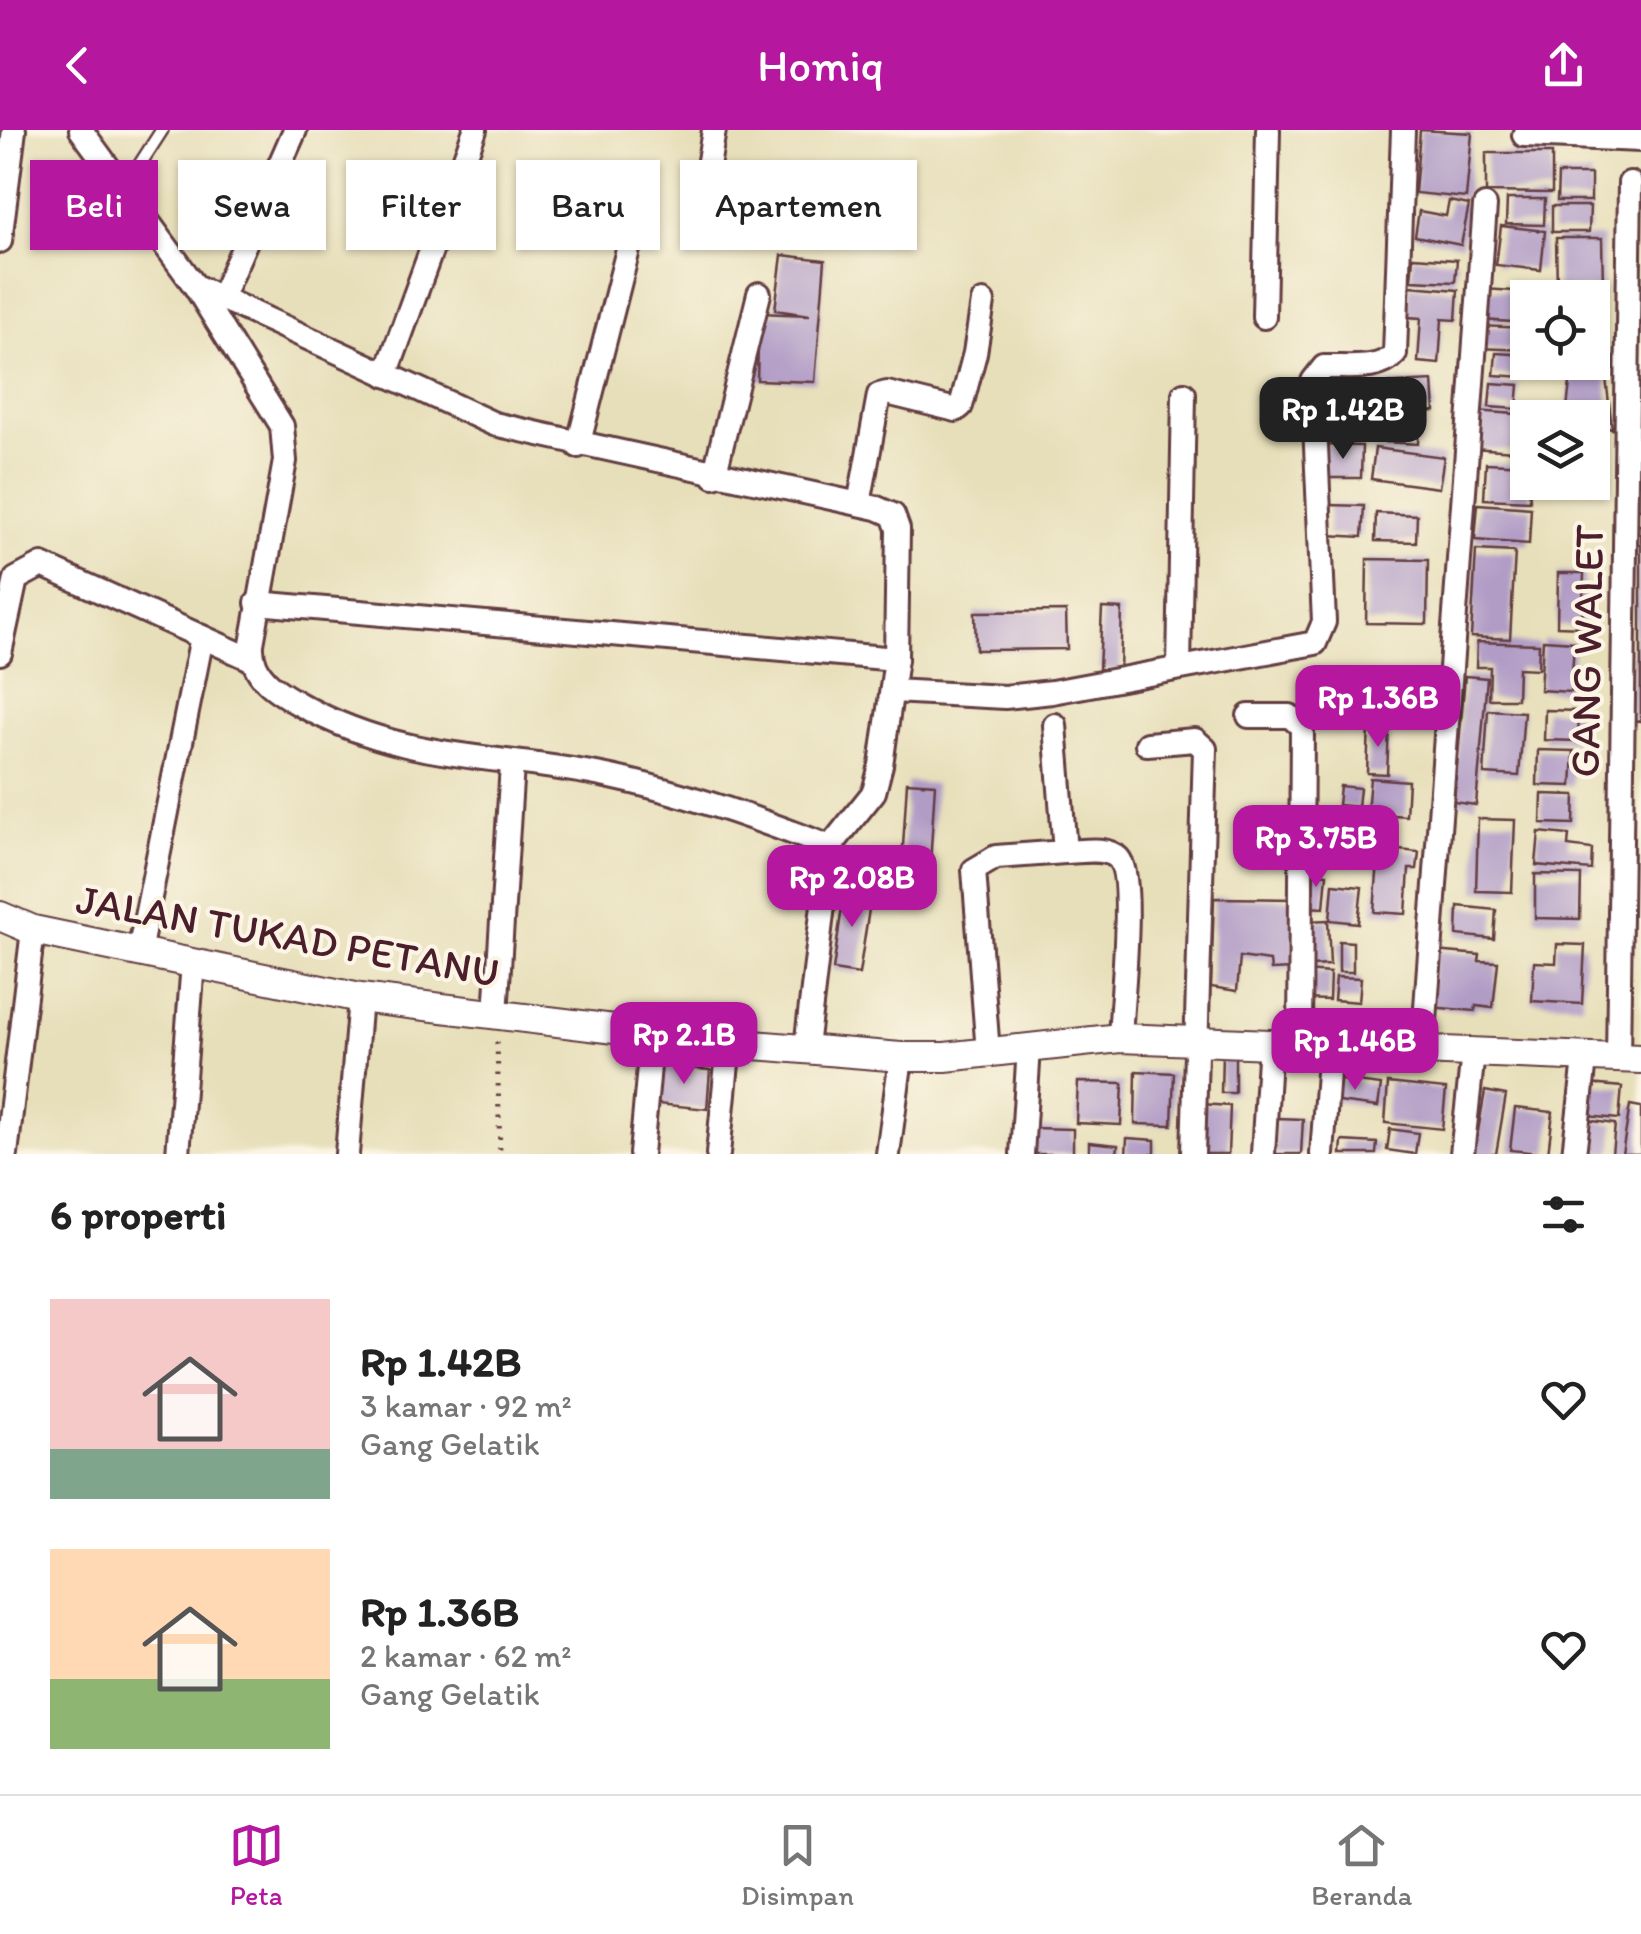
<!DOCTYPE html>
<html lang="id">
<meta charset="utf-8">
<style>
body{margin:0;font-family:Itim,sans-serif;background:#f6f6f6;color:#222;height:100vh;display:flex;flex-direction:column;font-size:38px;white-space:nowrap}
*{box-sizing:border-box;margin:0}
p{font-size:32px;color:#767676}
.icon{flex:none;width:55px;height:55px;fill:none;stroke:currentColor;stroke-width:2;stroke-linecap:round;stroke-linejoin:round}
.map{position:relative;height:1024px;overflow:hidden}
.sheet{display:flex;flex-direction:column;background:#fff;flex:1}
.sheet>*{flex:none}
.guide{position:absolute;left:30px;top:30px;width:1000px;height:90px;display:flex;gap:20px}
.tools{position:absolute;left:1510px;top:150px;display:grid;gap:20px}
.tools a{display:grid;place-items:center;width:100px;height:100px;border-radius:0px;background:#fff;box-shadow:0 2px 8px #0004;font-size:50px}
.price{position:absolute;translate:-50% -85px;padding:0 22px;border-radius:20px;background:#b5179e;color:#fff;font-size:32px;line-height:65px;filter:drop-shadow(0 2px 5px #0008)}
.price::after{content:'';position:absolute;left:50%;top:60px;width:30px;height:22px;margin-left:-15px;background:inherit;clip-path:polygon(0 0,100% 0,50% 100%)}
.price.selected{background:#222;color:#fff}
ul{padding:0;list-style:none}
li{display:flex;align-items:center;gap:30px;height:250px;padding:0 50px}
li span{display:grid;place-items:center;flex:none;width:280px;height:200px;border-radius:0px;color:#555}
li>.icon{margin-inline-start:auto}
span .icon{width:120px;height:120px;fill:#fffc;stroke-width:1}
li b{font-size:42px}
h2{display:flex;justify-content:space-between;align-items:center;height:120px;padding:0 50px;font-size:42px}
.pill{padding:0 35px;border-radius:0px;background:#fff;box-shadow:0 2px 8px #0004;font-size:35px;line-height:90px}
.pill.selected{background:#b5179e;color:#fff}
header{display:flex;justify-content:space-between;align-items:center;height:130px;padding:0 50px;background:#b5179e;color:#fff;font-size:45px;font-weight:600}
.menu{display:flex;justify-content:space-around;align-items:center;height:140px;border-top:2px solid #e0e0e0;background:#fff;font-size:28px;color:#767676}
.menu a{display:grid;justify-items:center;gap:5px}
.menu .selected{color:#b5179e}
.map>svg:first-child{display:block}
</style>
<header><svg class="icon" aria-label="back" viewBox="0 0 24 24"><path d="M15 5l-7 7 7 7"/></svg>Homiq<svg class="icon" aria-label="share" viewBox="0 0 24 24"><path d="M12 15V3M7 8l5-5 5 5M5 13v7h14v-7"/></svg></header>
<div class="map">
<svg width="1641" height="1024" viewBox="0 0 1641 1024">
<rect width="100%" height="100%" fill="#fcf5e5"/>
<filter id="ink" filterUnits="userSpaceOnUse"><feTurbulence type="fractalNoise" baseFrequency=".01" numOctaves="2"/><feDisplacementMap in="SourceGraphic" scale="20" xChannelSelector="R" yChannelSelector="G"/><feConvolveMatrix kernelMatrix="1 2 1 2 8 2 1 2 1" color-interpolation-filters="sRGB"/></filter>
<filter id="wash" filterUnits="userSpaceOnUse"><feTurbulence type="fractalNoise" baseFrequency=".0048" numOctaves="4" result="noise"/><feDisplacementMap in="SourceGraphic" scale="40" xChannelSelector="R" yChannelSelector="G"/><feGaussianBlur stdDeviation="2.25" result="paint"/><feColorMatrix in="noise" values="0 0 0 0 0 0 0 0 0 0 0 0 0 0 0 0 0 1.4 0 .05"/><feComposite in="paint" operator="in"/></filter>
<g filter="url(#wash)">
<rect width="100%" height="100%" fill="#e7dfba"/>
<g id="blocks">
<g fill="#b19cc6">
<path d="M1420 0 1472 3 1466 68 1415 63Z"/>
<path d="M1486 23H1552V63L1486 62Z"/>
<path d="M1558 44H1591V71H1557Z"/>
<path d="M1507 69H1545L1544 95 1506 94Z"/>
<path d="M1449 71 1469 75 1461 115 1415 106 1419 81 1446 86Z"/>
<path d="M1552 76H1590L1589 102H1552Z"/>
<path d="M1501 96 1545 101 1541 140 1496 135Z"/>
<path d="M1556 108H1602L1603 158 1557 159Z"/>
<path d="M782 125 825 130 815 252 757 250 759 183 810 185 775 180Z"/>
<path d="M1413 127 1457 130 1455 152 1411 150Z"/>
<path d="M1410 156 1458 160 1456 190 1442 189 1439 234 1418 232 1421 188 1407 187Z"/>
<path d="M1484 159 1543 163 1542 168H1528V193L1482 190Z"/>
<path d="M1592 170H1599L1596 221H1592Z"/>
<path d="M1478 196 1528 198V220L1477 218Z"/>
<path d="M1496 223 1528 225V232H1544L1543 248 1494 245Z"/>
<path d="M1571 243 1606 248 1612 299 1592 295V288H1566Z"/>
<path d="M1433 251 1435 281 1379 284 1377 254Z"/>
<path d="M1325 253H1345L1343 308 1323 307Z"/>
<path d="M1491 253 1519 255 1517 279 1489 277Z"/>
<path d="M1476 281 1528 285V322L1473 318Z"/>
<path d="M1386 288 1419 290 1418 314 1385 312Z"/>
<path d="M1325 315 1362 316 1361 348H1324Z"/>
<path d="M1375 318 1444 327 1439 358 1371 349Z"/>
<path d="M1486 333 1528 335 1530 371 1484 369Z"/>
<path d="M1630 338 1641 339V379H1628Z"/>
<path d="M1478 374 1531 378 1529 414 1475 410Z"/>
<path d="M1329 375 1364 376 1362 407 1328 405Z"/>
<path d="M1376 383 1417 385 1416 412 1375 411Z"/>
<path d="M1638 395H1641V591L1631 590Z"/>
<path d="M1476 420 1515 422 1510 509 1471 507Z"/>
<path d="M1367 429 1428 430 1427 494 1366 493Z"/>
<path d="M1558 443H1584L1582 497 1557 496Z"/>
<path d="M1102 478 1122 479 1120 540 1099 539Z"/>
<path d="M1066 481 1067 519 976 520 975 482Z"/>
<path d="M1543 510 1574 512 1571 562 1540 560Z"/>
<path d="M1477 512 1539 514 1538 539 1518 538 1517 569H1489L1490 537H1476Z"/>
<path d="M1465 546 1487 548 1476 675 1454 672Z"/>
<path d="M1376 550 1409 551V580L1375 578Z"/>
<path d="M1488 580 1524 582 1519 646 1484 644Z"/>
<path d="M1545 580 1579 581 1578 611 1544 610Z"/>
<path d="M1369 596 1389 597 1387 644 1367 643Z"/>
<path d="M1538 620 1574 621 1572 656 1537 655Z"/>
<path d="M1370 648 1408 651 1406 686 1367 683Z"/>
<path d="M907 652 935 654 930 735 902 733Z"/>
<path d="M1340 656 1360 658 1358 677 1338 675Z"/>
<path d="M1542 664 1575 665 1574 694 1541 693Z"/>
<path d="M1478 689 1515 690 1512 762 1476 761Z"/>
<path d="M1539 702 1569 705 1568 716 1592 719 1591 740 1536 735Z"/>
<path d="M1379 718 1419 722 1417 739H1409L1406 784 1374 782Z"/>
<path d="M1309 742 1327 744 1324 778 1306 777Z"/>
<path d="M1535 744 1581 745 1580 789 1535 788Z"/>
<path d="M1333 754 1362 757 1358 793 1330 790Z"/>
<path d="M845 756 872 760 859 844 833 840Z"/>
<path d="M1214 768 1295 769 1293 839 1271 840 1270 831 1240 827 1237 861 1211 857Z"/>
<path d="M1458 776 1496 780 1494 809 1457 805Z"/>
<path d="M1328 790 1330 835 1309 836 1306 791Z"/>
<path d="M1339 811 1353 812V842H1339Z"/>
<path d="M1557 814 1585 815 1582 874 1532 871 1534 832 1556 833Z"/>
<path d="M1435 821 1480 825 1479 831 1498 832 1493 878 1476 876 1475 881 1430 877Z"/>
<path d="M1305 841 1330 843 1329 870 1303 869Z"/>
<path d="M1336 847 1361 848 1359 872 1334 870Z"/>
<path d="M1222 923H1235V963H1221Z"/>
<path d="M660 936 710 940 707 979 657 974Z"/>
<path d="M1136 941 1174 943 1172 995 1135 994Z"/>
<path d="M1333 949 1381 955 1378 977 1330 971Z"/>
<path d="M1078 952 1123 953 1121 995 1076 993Z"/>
<path d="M1388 953 1446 959 1442 999 1385 993Z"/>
<path d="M1589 954 1622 957 1619 989 1586 986Z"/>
<path d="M1485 961 1506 965 1496 1024H1474Z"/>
<path d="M1201 974 1230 976 1228 1024H1198Z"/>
<path d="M1630 975 1641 977V1024H1622Z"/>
<path d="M1515 978 1553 982 1548 1024 1510 1020Z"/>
<path d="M1277 988 1303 989 1301 1024H1274Z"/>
<path d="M1585 990 1615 994 1612 1024 1581 1023Z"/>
<path d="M1032 998 1073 999V1024H1032Z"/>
<path d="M1390 999 1418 1003 1415 1024 1387 1020Z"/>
<path d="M1127 1008 1155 1010V1024H1126Z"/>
<path d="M1342 1011 1377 1013 1376 1024H1341Z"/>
<path d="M1089 1012 1118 1015 1117 1024H1089Z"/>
</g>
</g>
</g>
<g filter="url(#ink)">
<use href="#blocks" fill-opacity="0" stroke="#623c40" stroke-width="2.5"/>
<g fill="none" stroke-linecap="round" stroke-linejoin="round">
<defs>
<path id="service" d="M124 59 162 0"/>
<g id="minor">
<path d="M81 0 195 156 282 296 285 331 252 514C250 546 276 561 301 575 408 634 499 623 611 647 686 663 759 689 830 717L806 917"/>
<path d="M1524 5 1641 10"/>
<path d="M700 86 714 0"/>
<path d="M0 111 14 0"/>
<path d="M195 156 494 294 877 378 893 385 898 399 896 529 881 635 874 662 830 717"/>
<path d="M221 168 295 0"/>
<path d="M1264 187 1268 0"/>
<path d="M386 245 475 0"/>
<path d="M578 316 632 104"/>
<path d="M714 346 759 164"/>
<path d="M859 374 879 265 887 263 956 280 961 276 975 223 983 172"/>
<path d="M257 473 896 529"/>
<path d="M0 523 16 449 42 435 251 529"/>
<path d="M1179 538 1184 264"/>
<path d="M892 561 1005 567 1052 562 1315 513 1324 492 1313 251 1324 237C1347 236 1379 242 1395 224L1403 0"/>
<path d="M1249 586H1290L1302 597 1300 913"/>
<path d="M1147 614 1195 610 1205 619 1193 1024"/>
<path d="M1065 722C1081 722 1106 716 1118 728 1136 746 1121 877 1120 908"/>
<path d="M139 822 202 507"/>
<path d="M496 884 512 635"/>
<path d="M1423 918 1485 76"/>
<path d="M988 923 974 740 996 727 1065 722 1055 595"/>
<path d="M1618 930 1630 53"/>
<path d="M6 1024 33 800"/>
<path d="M178 1024 193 833"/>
<path d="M347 1024 360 868"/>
<path d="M641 1024 652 903"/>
<path d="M718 1024 729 913"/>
<path d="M888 1024 901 927"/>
<path d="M1022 1024 1029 918"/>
<path d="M1263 1024 1270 912"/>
<path d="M1322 1024 1330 915"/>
<path d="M1462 1024 1473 923"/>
<path d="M1574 1024 1585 930"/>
</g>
<path id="tertiary" d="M0 786 33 800 360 868 729 913 901 927H945L1120 908 1641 929"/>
</defs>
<use href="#service" stroke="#623c40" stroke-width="16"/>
<use href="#minor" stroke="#623c40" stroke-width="28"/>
<use href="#tertiary" stroke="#623c40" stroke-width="32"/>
<path stroke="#623c40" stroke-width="5" stroke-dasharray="2.5 8" stroke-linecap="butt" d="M497 912 500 1024"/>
<use href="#service" stroke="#fff" stroke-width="11"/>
<use href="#minor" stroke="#fff" stroke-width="22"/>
<use href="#tertiary" stroke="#fff" stroke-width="28"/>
</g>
</g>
<g text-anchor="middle" stroke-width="8" stroke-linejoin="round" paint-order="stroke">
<g font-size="42" fill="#4a1f2b" stroke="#fcf5e5">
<text transform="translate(1586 521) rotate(-89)" y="15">GANG WALET</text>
<text transform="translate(288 805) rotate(10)" y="15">JALAN TUKAD PETANU</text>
</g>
</g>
</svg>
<div class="tools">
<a><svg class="icon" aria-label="locate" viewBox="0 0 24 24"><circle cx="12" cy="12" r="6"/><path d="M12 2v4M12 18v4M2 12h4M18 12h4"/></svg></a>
<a><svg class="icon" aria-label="layers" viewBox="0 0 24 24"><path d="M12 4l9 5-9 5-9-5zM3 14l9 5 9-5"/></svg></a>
</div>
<b class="price selected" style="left:1343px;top:332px">Rp 1.42B</b>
<b class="price" style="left:1378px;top:620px">Rp 1.36B</b>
<b class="price" style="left:1316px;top:760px">Rp 3.75B</b>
<b class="price" style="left:852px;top:800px">Rp 2.08B</b>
<b class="price" style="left:684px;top:957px">Rp 2.1B</b>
<b class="price" style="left:1355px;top:963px">Rp 1.46B</b>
<div class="guide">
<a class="pill selected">Beli</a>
<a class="pill">Sewa</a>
<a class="pill">Filter</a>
<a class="pill">Baru</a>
<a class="pill">Apartemen</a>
</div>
</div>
<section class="sheet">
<h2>6 properti<svg class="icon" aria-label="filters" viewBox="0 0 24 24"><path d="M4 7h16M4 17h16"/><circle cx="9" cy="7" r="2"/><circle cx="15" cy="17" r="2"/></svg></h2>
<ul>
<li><span style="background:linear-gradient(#f6c9c9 75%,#7fa58c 0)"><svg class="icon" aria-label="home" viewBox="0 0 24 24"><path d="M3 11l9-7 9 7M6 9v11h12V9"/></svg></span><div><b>Rp 1.42B</b><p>3 kamar · 92 m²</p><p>Gang Gelatik</p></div><svg class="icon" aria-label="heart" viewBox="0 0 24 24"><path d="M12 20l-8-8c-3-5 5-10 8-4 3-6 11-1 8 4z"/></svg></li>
<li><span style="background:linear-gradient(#ffd9b3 65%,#8fb573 0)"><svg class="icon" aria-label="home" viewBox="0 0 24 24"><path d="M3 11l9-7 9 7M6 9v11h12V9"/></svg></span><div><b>Rp 1.36B</b><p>2 kamar · 62 m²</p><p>Gang Gelatik</p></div><svg class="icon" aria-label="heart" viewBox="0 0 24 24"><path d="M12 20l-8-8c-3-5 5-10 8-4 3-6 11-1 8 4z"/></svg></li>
</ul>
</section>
<nav class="menu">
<a class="selected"><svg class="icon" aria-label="map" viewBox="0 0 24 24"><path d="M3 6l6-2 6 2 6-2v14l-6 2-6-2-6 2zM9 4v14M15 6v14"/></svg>Peta</a>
<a><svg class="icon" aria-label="saved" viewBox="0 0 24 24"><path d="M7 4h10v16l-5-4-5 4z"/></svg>Disimpan</a>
<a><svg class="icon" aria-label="home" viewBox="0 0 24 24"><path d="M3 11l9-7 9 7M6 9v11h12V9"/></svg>Beranda</a>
</nav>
